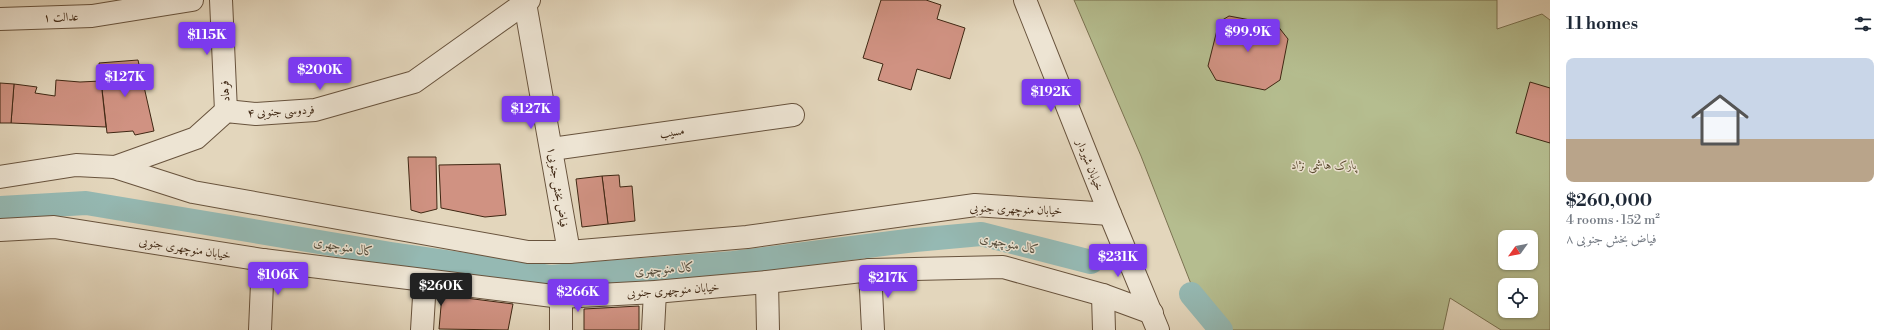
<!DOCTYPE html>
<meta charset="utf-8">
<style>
body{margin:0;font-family:"Libre Bodoni",Amiri,serif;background:#f2f2f3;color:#1f2937;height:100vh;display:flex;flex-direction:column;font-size:15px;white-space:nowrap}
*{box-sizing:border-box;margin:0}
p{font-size:13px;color:#747a83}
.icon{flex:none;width:22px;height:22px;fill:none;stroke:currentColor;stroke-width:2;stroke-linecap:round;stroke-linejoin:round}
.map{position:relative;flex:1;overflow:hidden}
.drawer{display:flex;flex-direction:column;background:#fff;width:340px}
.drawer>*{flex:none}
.needle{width:26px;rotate:237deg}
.buttons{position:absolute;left:1498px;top:230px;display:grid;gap:8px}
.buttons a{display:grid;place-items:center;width:40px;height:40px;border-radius:8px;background:#fff;box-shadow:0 1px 3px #0004;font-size:20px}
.price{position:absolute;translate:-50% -34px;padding:0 9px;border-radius:4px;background:#7c3aed;color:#fff;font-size:13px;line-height:26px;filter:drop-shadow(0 1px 2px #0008)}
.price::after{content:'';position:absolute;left:50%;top:24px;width:12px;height:9px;margin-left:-6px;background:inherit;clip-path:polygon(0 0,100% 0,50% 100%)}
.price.current{background:#222;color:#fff}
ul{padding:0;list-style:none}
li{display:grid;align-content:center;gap:8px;height:212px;padding:0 16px}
li span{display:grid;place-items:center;height:124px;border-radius:8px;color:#555}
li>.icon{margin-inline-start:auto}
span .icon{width:72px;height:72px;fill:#fffc;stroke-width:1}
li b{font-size:17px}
h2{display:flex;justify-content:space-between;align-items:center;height:48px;padding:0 16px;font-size:17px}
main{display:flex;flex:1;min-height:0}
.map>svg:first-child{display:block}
</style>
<main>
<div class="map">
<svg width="1550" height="330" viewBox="0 0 1550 330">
<rect width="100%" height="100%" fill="#e3d6bc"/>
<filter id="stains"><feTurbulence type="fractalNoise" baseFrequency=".005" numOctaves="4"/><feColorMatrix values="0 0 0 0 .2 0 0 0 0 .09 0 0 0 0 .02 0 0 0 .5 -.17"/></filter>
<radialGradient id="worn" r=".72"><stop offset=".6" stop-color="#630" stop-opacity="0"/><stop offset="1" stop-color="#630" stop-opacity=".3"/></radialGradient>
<path fill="#b5bd8f" stroke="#7a7251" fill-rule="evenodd" d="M1074 0H1497V29L1542 14 1550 20V330H1501L1450 298 1443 330H1209L1141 156ZM1505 237H1531V263H1505ZM1505 285H1531V311H1505Z"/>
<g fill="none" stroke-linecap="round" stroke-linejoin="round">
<g stroke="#95b9b3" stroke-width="24">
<path d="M0 208 86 203 391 254 550 277 733 263 915 240 981 234 1091 262"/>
<path d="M1191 294 1221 330"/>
</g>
</g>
<g fill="#d09282" stroke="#3f2713">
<path d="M881 0H926L941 5 937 19 965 28 950 79 917 69 911 90 878 80 883 64 863 58Z"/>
<path d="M1229 16 1277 25 1288 39 1280 80 1265 90 1216 80 1208 66 1219 22Z"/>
<path d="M138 60 154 131 135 135 133 131 107 133 99 63Z"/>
<path d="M56 80 80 82 101 81 106 127 11 123 14 84 37 87 35 93 55 96Z"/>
<path d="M1530 82 1550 88V143L1516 133Z"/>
<path d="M0 83 14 84 11 123H0Z"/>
<path d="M408 157H436L437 209 421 213 411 210Z"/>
<path d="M500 164 506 215 485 217 441 208 439 165Z"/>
<path d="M619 175 620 187 632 186 635 221 608 224 602 176Z"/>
<path d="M602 176 608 224 582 227 576 179Z"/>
<path d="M442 295 513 304 508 330 439 329Z"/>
<path d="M639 306V330H584V309Z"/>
</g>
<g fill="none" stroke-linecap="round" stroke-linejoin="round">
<defs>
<g id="minor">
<path d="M221 0 226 111"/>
<path d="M525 3 569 252"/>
<path d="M0 19 92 16 192 0"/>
<path d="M552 149 793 115"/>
<path d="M115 167 196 138 226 111 256 114 315 110 414 82 529 0"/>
<path d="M870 270 873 330"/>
<path d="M767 282 768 330"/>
<path d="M1103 295 1104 330"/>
<path d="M260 330 263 260"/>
<path d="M422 330 425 281"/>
<path d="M561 330V297"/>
<path d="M653 330 655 292"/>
</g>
<g id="tertiary">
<path d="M1025 0 1110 214 1158 330"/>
<path d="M0 177 76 165 115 167 193 192 528 252H569L747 237 975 205 1110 214"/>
<path d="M0 230 54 227 263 260 561 297 655 292 767 282 870 270 1003 267 1103 295 1152 313"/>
</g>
</defs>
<use href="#minor" stroke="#68533d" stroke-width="24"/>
<use href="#tertiary" stroke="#68533d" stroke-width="24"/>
<use href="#minor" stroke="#ede4d3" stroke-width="22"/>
<use href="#tertiary" stroke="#ede4d3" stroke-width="22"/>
</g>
<g text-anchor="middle" stroke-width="3" stroke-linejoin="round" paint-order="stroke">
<g font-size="12" fill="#3f2713" stroke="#ede4d3">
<text transform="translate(61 17) rotate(-2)" y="4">عدالت ۱</text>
<text transform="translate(225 91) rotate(-93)" y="4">فرهاد</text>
<text transform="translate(281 111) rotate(-3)" y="4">فردوسی جنوبی ۴</text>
<text transform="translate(672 132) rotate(-8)" y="4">مسیب</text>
<text transform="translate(1090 165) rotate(68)" y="4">خیابان شیردار</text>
<text transform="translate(558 187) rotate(81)" y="4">فیاض بخش جنوبی۱</text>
<text transform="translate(1016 209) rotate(2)" y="4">خیابان منوچهری جنوبی</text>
<text transform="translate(185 248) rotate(9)" y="4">خیابان منوچهری جنوبی</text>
<text transform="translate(673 290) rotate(-4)" y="4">خیابان منوچهری جنوبی</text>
</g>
<g font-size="12" font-style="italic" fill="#5c4c32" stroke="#ede4d3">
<text x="1324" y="169">پارک هاشمی نژاد</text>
</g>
<g font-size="13" font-style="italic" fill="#544c3b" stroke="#ede4d3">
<text transform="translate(1010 243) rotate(12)" y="5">کال منوچهری</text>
<text transform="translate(344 246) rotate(10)" y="5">کال منوچهری</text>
<text transform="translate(665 268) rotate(-4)" y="5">کال منوچهری</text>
</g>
</g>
<rect width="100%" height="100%" filter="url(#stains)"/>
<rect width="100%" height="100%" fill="url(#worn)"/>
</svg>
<div class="buttons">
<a><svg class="needle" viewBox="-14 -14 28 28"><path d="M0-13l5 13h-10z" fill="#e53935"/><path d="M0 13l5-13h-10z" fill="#747a83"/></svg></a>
<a><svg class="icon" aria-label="locate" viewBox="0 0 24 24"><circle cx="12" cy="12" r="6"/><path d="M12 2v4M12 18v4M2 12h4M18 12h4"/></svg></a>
</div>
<b class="price" style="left:1248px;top:53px">$99.9K</b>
<b class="price" style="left:207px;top:56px">$115K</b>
<b class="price" style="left:320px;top:91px">$200K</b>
<b class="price" style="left:125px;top:98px">$127K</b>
<b class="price" style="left:1051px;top:113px">$192K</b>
<b class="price" style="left:531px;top:130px">$127K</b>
<b class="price" style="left:1118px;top:278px">$231K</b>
<b class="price" style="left:278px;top:296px">$106K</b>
<b class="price" style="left:888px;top:299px">$217K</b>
<b class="price current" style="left:441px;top:307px">$260K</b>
<b class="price" style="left:578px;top:313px">$266K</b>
</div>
<section class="drawer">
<h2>11 homes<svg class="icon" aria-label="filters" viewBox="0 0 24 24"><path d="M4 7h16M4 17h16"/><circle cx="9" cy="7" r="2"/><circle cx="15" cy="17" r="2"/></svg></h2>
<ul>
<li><span style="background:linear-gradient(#c9d6e8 65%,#b9a48a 0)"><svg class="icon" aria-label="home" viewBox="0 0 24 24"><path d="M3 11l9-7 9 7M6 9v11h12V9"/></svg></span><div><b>$260,000</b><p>4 rooms · 152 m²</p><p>فیاض بخش جنوبی ۸</p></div></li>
</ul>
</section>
</main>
